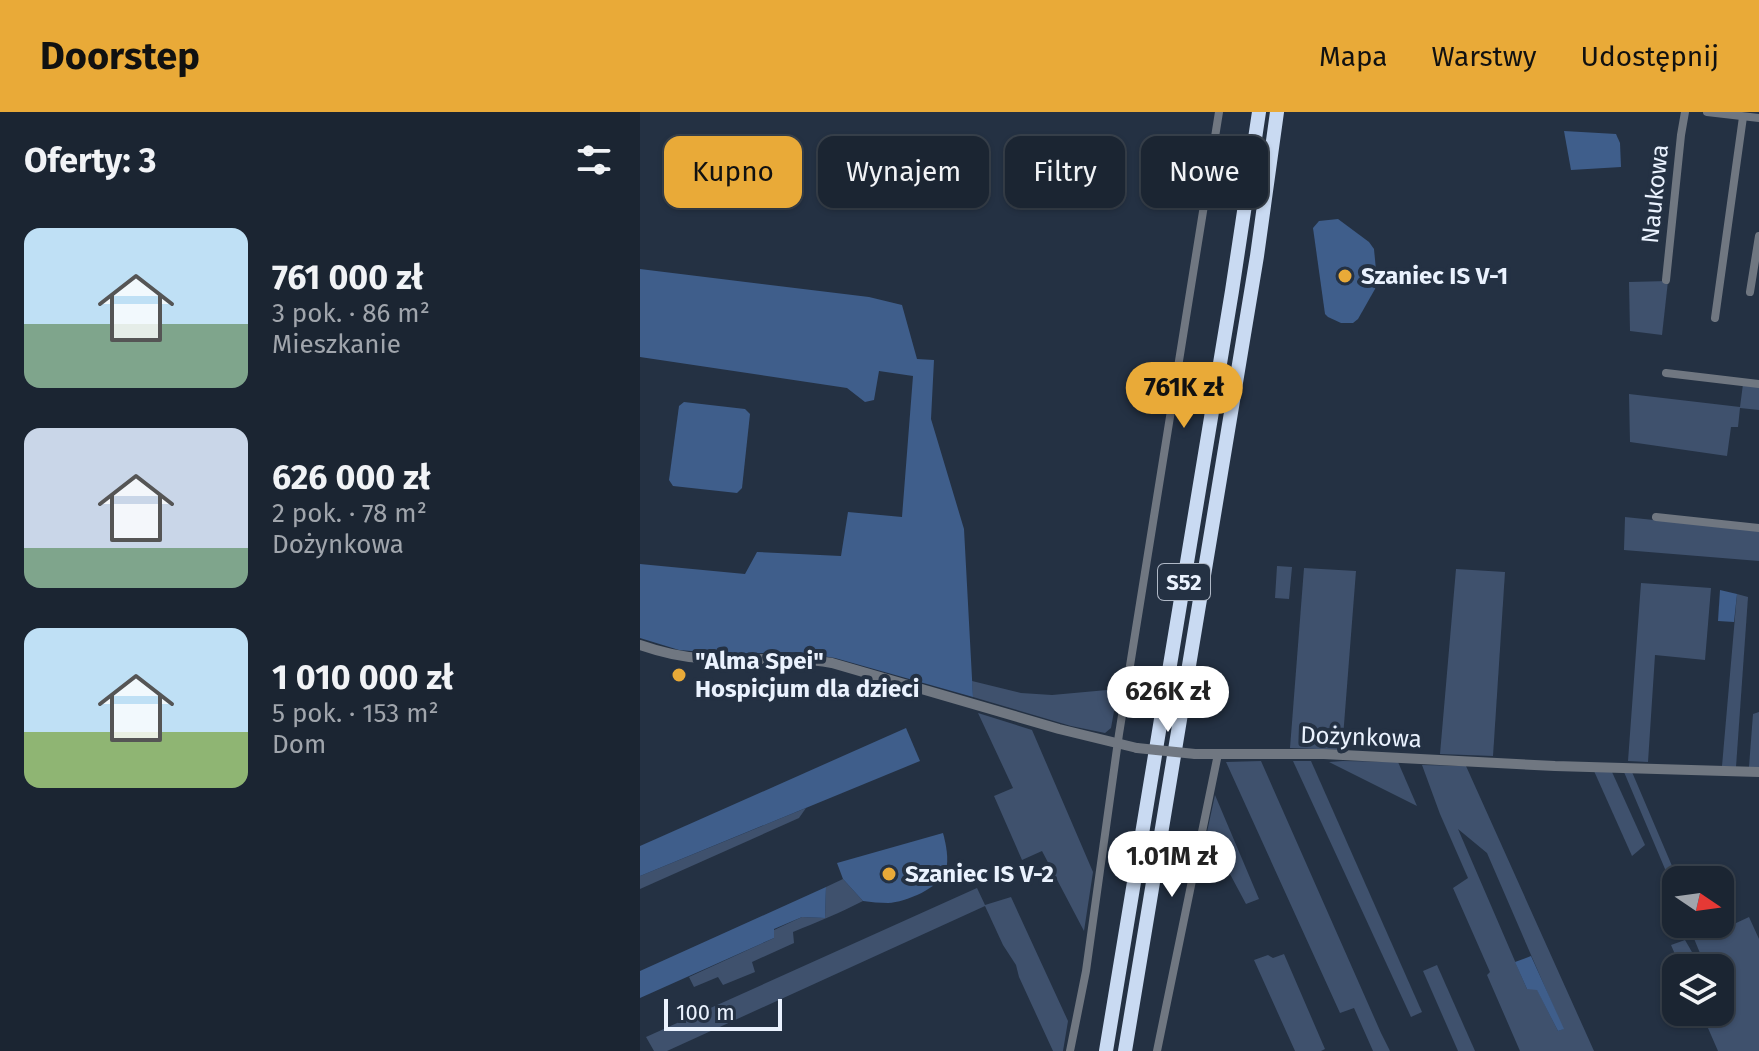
<!DOCTYPE html>
<html lang="pl">
<meta charset="utf-8">
<style>
body{margin:0;font-family:"Fira Sans",sans-serif;background:#242d3a;color:#f1f3f6;height:100vh;display:flex;flex-direction:column;font-size:30px;white-space:nowrap}
*{box-sizing:border-box;margin:0}
p{font-size:26px;color:#a0a5ac}
.icon{flex:none;width:44px;height:44px;fill:none;stroke:currentColor;stroke-width:2;stroke-linecap:round;stroke-linejoin:round}
.map{position:relative;flex:1;overflow:hidden}
.details{display:flex;flex-direction:column;background:#1b2532;width:640px}
.details>*{flex:none}
.banner{position:absolute;left:24px;top:24px;width:760px;height:72px;display:flex;gap:16px}
.needle{width:52px;rotate:103deg}
.tools{position:absolute;left:1022px;top:754px;display:grid;gap:16px}
.tools a{display:grid;place-items:center;width:72px;height:72px;border-radius:16px;background:#1b2532;box-shadow:0 2px 6px #0004,0 0 0 2px #39424d;font-size:40px}
.scale{position:absolute;left:24px;bottom:20px;width:118px;box-sizing:border-box;padding-left:8px;border:4px solid #eaf2fe;border-top:0;font-size:22px;line-height:28px;white-space:nowrap;color:#eaf2fe;-webkit-text-stroke:6px #243143;paint-order:stroke}
.price{position:absolute;translate:-50% -68px;padding:0 18px;border-radius:28px;background:#fff;color:#222;font-size:26px;line-height:52px;filter:drop-shadow(0 2px 4px #0008)}
.price::after{content:'';position:absolute;left:50%;top:48px;width:24px;height:18px;margin-left:-12px;background:inherit;clip-path:polygon(0 0,100% 0,50% 100%)}
.price.selected{background:#e9aa38;color:#111}
ul{padding:0;list-style:none}
li{display:flex;align-items:center;gap:24px;height:200px;padding:0 24px}
li span{display:grid;place-items:center;flex:none;width:224px;height:160px;border-radius:16px;color:#555}
li>.icon{margin-inline-start:auto}
span .icon{width:96px;height:96px;fill:#fffc;stroke-width:1}
li b{font-size:34px}
h2{display:flex;justify-content:space-between;align-items:center;height:96px;padding:0 24px;font-size:34px}
.tag{padding:0 28px;border-radius:16px;background:#1b2532;box-shadow:0 2px 6px #0004,0 0 0 2px #39424d;font-size:28px;line-height:72px}
.tag.selected{background:#e9aa38;color:#111}
header{display:flex;align-items:center;gap:48px;box-sizing:border-box;height:112px;padding:0 40px;background:#e9aa38;color:#111}
header strong{font-size:38px}
nav{display:flex;gap:44px;margin-inline-start:auto;font-size:28px}
main{display:flex;flex:1;min-height:0}
.map>svg:first-child{display:block}
</style>
<header>
<strong>Doorstep</strong>
<nav><a>Mapa</a><a>Warstwy</a><a>Udostępnij</a></nav>
</header>
<main>
<section class="details">
<h2>Oferty: 3<svg class="icon" aria-label="filters" viewBox="0 0 24 24"><path d="M4 7h16M4 17h16"/><circle cx="9" cy="7" r="2"/><circle cx="15" cy="17" r="2"/></svg></h2>
<ul>
<li><span style="background:linear-gradient(#bfe0f5 60%,#7fa58c 0)"><svg class="icon" aria-label="home" viewBox="0 0 24 24"><path d="M3 11l9-7 9 7M6 9v11h12V9"/></svg></span><div><b>761 000 zł</b><p>3 pok. · 86 m²</p><p>Mieszkanie</p></div></li>
<li><span style="background:linear-gradient(#c9d6e8 75%,#7fa58c 0)"><svg class="icon" aria-label="home" viewBox="0 0 24 24"><path d="M3 11l9-7 9 7M6 9v11h12V9"/></svg></span><div><b>626 000 zł</b><p>2 pok. · 78 m²</p><p>Dożynkowa</p></div></li>
<li><span style="background:linear-gradient(#bfe0f5 65%,#8fb573 0)"><svg class="icon" aria-label="home" viewBox="0 0 24 24"><path d="M3 11l9-7 9 7M6 9v11h12V9"/></svg></span><div><b>1 010 000 zł</b><p>5 pok. · 153 m²</p><p>Dom</p></div></li>
</ul>
</section>
<div class="map">
<svg width="1119" height="939" viewBox="0 0 1119 939">
<rect width="100%" height="100%" fill="#243143"/>
<g fill="#3f516d" fill-rule="evenodd">
<path d="M1028 169 1022 223 990 219 989 170Z"/>
<path d="M1103 272 1119 273V298L1100 296 1098 315H1091L1087 344 990 330 989 282 1100 295Z"/>
<path d="M985 405 1119 419V449L984 438Z"/>
<path d="M637 454 652 455 649 487 635 486Z"/>
<path d="M664 456 716 459 702 638 650 636Z"/>
<path d="M816 457 865 460 853 644 800 642Z"/>
<path d="M1001 471 1071 476 1065 548 1015 543 1008 650 988 649Z"/>
<path d="M1097 482 1108 485 1096 655 1082 654Z"/>
<path d="M332 569 381 581 412 583 478 577 471 616 465 621 431 614 333 585Z"/>
<path d="M1119 600V656L1109 655 1113 602Z"/>
<path d="M338 601 392 618 453 760 444 819 402 739 382 748 354 684 373 676Z"/>
<path d="M621 649 741 921 750 939H733L714 896 700 901 586 650Z"/>
<path d="M653 649H671L782 900 771 905Z"/>
<path d="M703 649 758 650 777 694 689 650Z"/>
<path d="M782 653 826 654 954 939H880L847 863 850 860 813 776 828 766 800 702ZM818 717 847 741 923 917 918 919 897 877H887Z"/>
<path d="M954 659 972 660 1005 733 992 744Z"/>
<path d="M984 660H992L1038 768H1036V783Z"/>
<path d="M575 683 619 787 606 792 583 749 573 753 564 734Z"/>
<path d="M166 696 159 706 0 777V764Z"/>
<path d="M203 767 223 789C200 801 177 810 153 820L154 831 112 850 115 860 83 873 78 865 54 875 49 865 134 826V818L162 805 185 806 186 775Z"/>
<path d="M337 776 345 793 371 785 428 909 423 939H413L379 865 376 853 363 833 345 794 27 939H14L6 925Z"/>
<path d="M1109 805 1119 827V939H1078L1061 900H1080V856H1041L1031 833 1045 828 1056 847 1062 846 1048 812H1057L1064 826Z"/>
<path d="M644 842 685 937 681 939H655L614 848 628 843 633 846Z"/>
<path d="M797 853 835 939H818L783 859Z"/>
</g>
<g fill="#3f5e8b">
<path d="M924 19 976 22 980 31 981 55 931 58Z"/>
<path d="M698 107 729 130 734 137 737 169 735 177 718 207 713 211H701L688 205 685 202 673 116 679 109Z"/>
<path d="M0 157 229 185 262 193 277 247 294 248 291 307 324 417 333 585 195 546 157 540 88 542 39 538 0 526V452L105 462 117 440 201 444 208 400 262 405 273 264 239 259 234 288 225 290 207 276 0 245Z"/>
<path d="M44 290 105 297 110 302 102 376 97 381 33 374 29 368 39 294Z"/>
<path d="M1080 478 1097 482 1094 510 1078 509Z"/>
<path d="M266 616 280 649 0 764V734Z"/>
<path d="M303 721C306 732 309 747 306 758 300 776 266 790 248 791 240 791 231 790 223 789L203 767 197 751Z"/>
<path d="M186 775 185 806 162 805 134 817V826L0 886V859Z"/>
<path d="M891 844 924 917 918 919 897 878 887 877 875 850Z"/>
</g>
<g fill="none" stroke-linecap="round" stroke-linejoin="round">
<g stroke="#707781" stroke-width="8">
<path d="M1067 0 1119 6"/>
<path d="M1026 168 1041 23 1045 0"/>
<path d="M1110 180 1119 124"/>
<path d="M1075 206 1103 5"/>
<path d="M1026 261 1119 272"/>
<path d="M1016 405 1119 416"/>
<path d="M430 939 446 859 479 622 579 0"/>
<path d="M517 939 578 642"/>
</g>
<g stroke="#707781" stroke-width="10">
<path d="M0 533C20 540 40 545 61 546 104 550 148 543 192 551L419 617 497 636"/>
<path d="M555 642H684L915 654 1119 660"/>
</g>
<g stroke="#c9daf2" stroke-width="14">
<path d="M466 939 592 179 619 0"/>
<path d="M485 939 617 144 637 0"/>
</g>
<path stroke="#707781" stroke-width="10" d="M497 636 555 642"/>
</g>
<g fill="#e9aa38" stroke="#243143" stroke-width="3">
<circle cx="705" cy="164" r="8"/>
<circle cx="39" cy="563" r="8"/>
<circle cx="249" cy="762" r="8"/>
</g>
<g text-anchor="middle" stroke-width="8" stroke-linejoin="round" paint-order="stroke">
<rect fill="#243143" stroke="#afb8c6" stroke-width="2" x="518" y="452" width="52" height="36" rx="6"/>
<g font-size="22" font-weight="bold" fill="#eaf2fe">
<text x="544" y="478">S52</text>
</g>
<g font-size="24" fill="#eaf2fe" stroke="#243143">
<text transform="translate(1015 82) rotate(-84)" y="8">Naukowa</text>
<text transform="translate(721 625) rotate(2)" y="8">Dożynkowa</text>
</g>
<g font-size="24" font-weight="bold" fill="#eaf2fe" stroke="#243143" text-anchor="start">
<text x="721" y="172">Szaniec IS V-1</text>
<text x="55" y="557">"Alma Spei"<tspan x="55" dy="28">Hospicjum dla dzieci</tspan></text>
<text x="265" y="770">Szaniec IS V-2</text>
</g>
</g>
</svg>
<div class="tools">
<a><svg class="needle" viewBox="-14 -14 28 28"><path d="M0-13l5 13h-10z" fill="#e53935"/><path d="M0 13l5-13h-10z" fill="#a0a5ac"/></svg></a>
<a><svg class="icon" aria-label="layers" viewBox="0 0 24 24"><path d="M12 4l9 5-9 5-9-5zM3 14l9 5 9-5"/></svg></a>
</div>
<div class="scale">100 m</div>
<b class="price selected" style="left:544px;top:318px">761K zł</b>
<b class="price" style="left:528px;top:622px">626K zł</b>
<b class="price" style="left:532px;top:787px">1.01M zł</b>
<div class="banner">
<a class="tag selected">Kupno</a>
<a class="tag">Wynajem</a>
<a class="tag">Filtry</a>
<a class="tag">Nowe</a>
</div>
</div>
</main>
